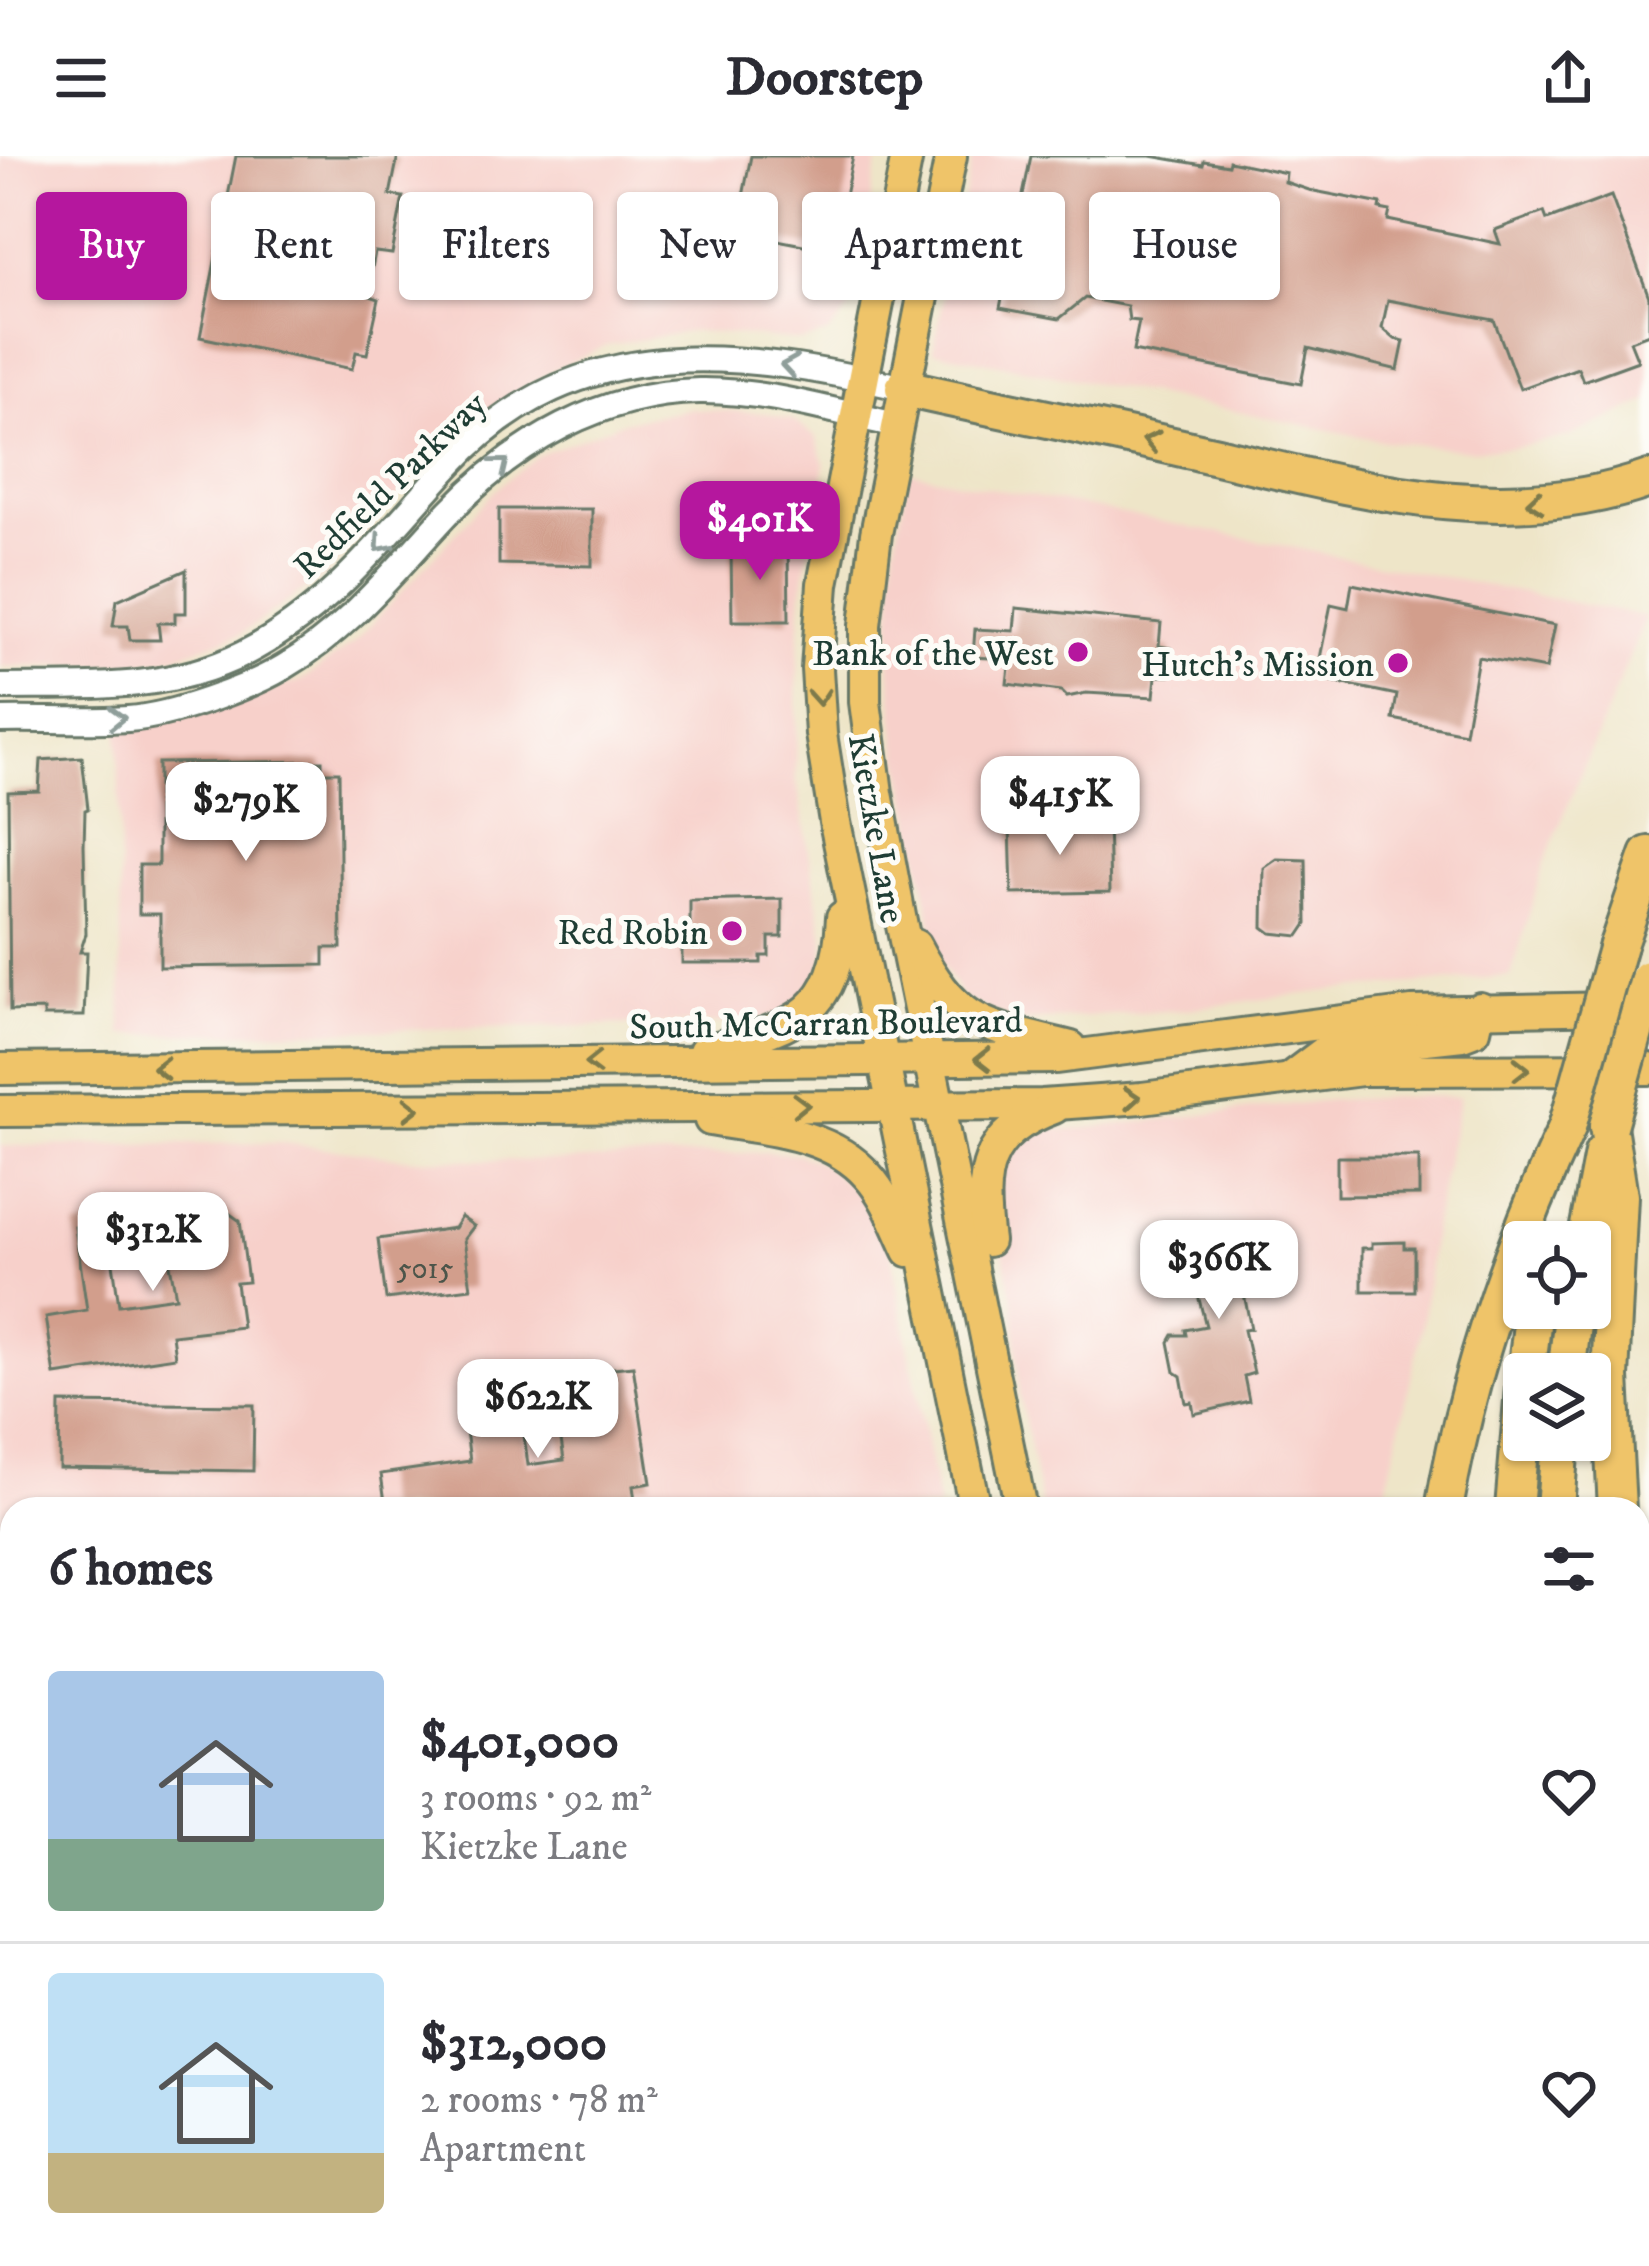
<!DOCTYPE html>
<meta charset="utf-8">
<style>
body{margin:0;font-family:"IM FELL DW Pica",serif;background:#f7f7f7;color:#2b2b33;height:100vh;display:flex;flex-direction:column;font-size:45px;white-space:nowrap}
*{box-sizing:border-box;margin:0}
p{font-size:39px;color:#7c7c81}
.icon{flex:none;width:66px;height:66px;fill:none;stroke:currentColor;stroke-width:2;stroke-linecap:round;stroke-linejoin:round}
.map{position:relative;flex:1;overflow:hidden}
.panel{position:absolute;left:0px;top:1341px;width:1650px;height:771px;display:flex;flex-direction:column;background:#fff;border-radius:36px 36px 0 0;box-shadow:0 3px 9px #0004}
.panel>*{flex:none}
.hud{position:absolute;left:36px;top:36px;width:1578px;height:108px;display:flex;gap:24px}
.tools{position:absolute;left:1503px;top:1065px;display:grid;gap:24px}
.tools a{display:grid;place-items:center;width:108px;height:108px;border-radius:12px;background:#fff;box-shadow:0 3px 9px #0004;font-size:60px}
.price{position:absolute;translate:-50% -102px;padding:0 27px;border-radius:24px;background:#fff;color:#222;font-size:39px;line-height:78px;filter:drop-shadow(0 3px 6px #0008)}
.price::after{content:'';position:absolute;left:50%;top:72px;width:36px;height:27px;margin-left:-18px;background:inherit;clip-path:polygon(0 0,100% 0,50% 100%)}
.price.selected{background:#b5179e;color:#fff}
ul{padding:0;list-style:none}
li{display:flex;align-items:center;gap:36px;height:300px;padding:0 48px}
li+li{border-top:3px solid #e1e1e2}
li span{display:grid;place-items:center;flex:none;width:336px;height:240px;border-radius:12px;color:#555}
li>.icon{margin-inline-start:auto}
span .icon{width:144px;height:144px;fill:#fffc;stroke-width:1}
li b{font-size:51px}
h2{display:flex;justify-content:space-between;align-items:center;height:144px;padding:0 48px;font-size:51px}
.chip{padding:0 42px;border-radius:12px;background:#fff;box-shadow:0 3px 9px #0004;font-size:42px;line-height:108px}
.chip.selected{background:#b5179e;color:#fff}
header{display:flex;justify-content:space-between;align-items:center;height:156px;padding:0 48px;background:#fff;font-size:54px;font-weight:700}
.map>svg:first-child{display:block}
</style>
<header><svg class="icon" aria-label="menu" viewBox="0 0 24 24"><path d="M4 6h16M4 12h16M4 18h16"/></svg>Doorstep<svg class="icon" aria-label="share" viewBox="0 0 24 24"><path d="M12 15V3M7 8l5-5 5 5M5 13v7h14v-7"/></svg></header>
<div class="map">
<svg width="1649" height="2110" viewBox="0 0 1649 2110">
<rect width="100%" height="100%" fill="#fdfcf7"/>
<filter id="ink" filterUnits="userSpaceOnUse"><feTurbulence type="fractalNoise" baseFrequency=".00833" numOctaves="2"/><feDisplacementMap in="SourceGraphic" scale="24" xChannelSelector="R" yChannelSelector="G"/><feConvolveMatrix kernelMatrix="1 2 1 2 8 2 1 2 1" color-interpolation-filters="sRGB"/></filter>
<filter id="wash" filterUnits="userSpaceOnUse"><feTurbulence type="fractalNoise" baseFrequency=".004" numOctaves="4" result="noise"/><feDisplacementMap in="SourceGraphic" scale="48" xChannelSelector="R" yChannelSelector="G"/><feGaussianBlur stdDeviation="2.7" result="paint"/><feColorMatrix in="noise" values="0 0 0 0 0 0 0 0 0 0 0 0 0 0 0 0 0 1.4 0 .05"/><feComposite in="paint" operator="in"/></filter>
<g filter="url(#wash)">
<rect width="100%" height="100%" fill="#eee5c8"/>
<g fill="#f7d0ca">
<path d="M0 0H879L849 154 828 178 802 185 694 175 608 189 553 214 472 266 436 300 323 421 241 478 163 504 116 509 0 511Z"/>
<path d="M973 0H1647L1649 245 1568 281 1511 292 1470 294 1384 285 933 195Z"/>
<path d="M688 253 765 257 793 264 816 281 825 308 802 434 798 506 796 621 824 782 823 807 808 836 779 860 739 867 122 879 118 571 210 555 302 524 354 487 500 329 539 299 622 266Z"/>
<path d="M909 316 1646 461 1544 707 1511 820 1334 834 1178 854 1017 866 963 842 938 802 897 585 890 510 895 392Z"/>
<path d="M1420 940 1460 941 1434 1067 1422 1171 1382 1353H1042L1020 1240 1014 1149 992 1044 996 1014 1015 984 1038 972 1069 974 1331 944Z"/>
<path d="M283 987 413 1003 562 1005 767 996 797 998 820 1006 865 1043 887 1076 939 1353H12V2097L0 2098V990Z"/>
<path d="M416 2100H1098L1100 2110H417Z"/>
</g>
<g id="blocks">
<g fill="#d29e8c">
<path d="M236 0H398L390 39 403 41 392 98 375 96 367 139 379 143 367 198 356 196 352 213 200 181Z"/>
<path d="M751 0H853L834 95 736 76Z"/>
<path d="M1031 0H1151L1203 9 1204 5 1228 9 1229 5 1286 17 1285 26 1309 34 1381 48 1380 53 1390 55 1388 64 1500 88 1495 74 1544 56 1547 64 1611 40 1649 141V178L1630 185 1638 205 1583 225 1578 212 1520 233 1494 164 1388 144 1382 172 1395 183 1404 185 1398 214 1308 192 1301 228 1133 195 1139 165 1129 164 1127 150 1085 142 1059 163 1000 152Z"/>
<path d="M499 353H592V410L499 408Z"/>
<path d="M731 389H788L789 465H732Z"/>
<path d="M186 414V457H175V467H158L160 484H130L128 470H113L117 444Z"/>
<path d="M1352 428 1555 469 1546 513 1478 501 1465 577 1393 563 1397 539 1316 522 1331 448 1348 452Z"/>
<path d="M1016 452 1161 467 1159 490 1171 492 1169 520H1156L1154 541 1086 537 1067 541 1061 535 1007 528 1010 503 973 501 975 473 1014 475Z"/>
<path d="M82 601 88 653 85 654 84 689 86 778 80 796H87L84 860H44V854L10 855 8 636 39 635 41 604Z"/>
<path d="M322 605V616H339L341 792H324V809L160 811V758H139V709H158V607Z"/>
<path d="M1108 667 1110 736 1012 738 1010 669Z"/>
<path d="M1277 703 1306 704 1307 768 1299 780 1271 777 1263 771 1264 712Z"/>
<path d="M782 743V781H769V800H761V807H682V769H690V745Z"/>
<path d="M1337 1001H1419V1039L1337 1040Z"/>
<path d="M215 1047 240 1065 248 1126 236 1127 242 1171 172 1179 175 1201 55 1219 46 1161 87 1154 75 1071 107 1066 119 1149 176 1141 160 1054Z"/>
<path d="M461 1061 474 1070 464 1083 471 1132 386 1143 378 1083 454 1072Z"/>
<path d="M1259 1074 1268 1117 1241 1123 1251 1173 1244 1174 1254 1217 1244 1220 1249 1245 1194 1258 1192 1246 1186 1247 1181 1220 1175 1216 1169 1186 1173 1179H1186L1185 1174 1206 1170 1185 1089Z"/>
<path d="M1404 1086V1092H1414V1135H1362V1092H1372V1087Z"/>
<path d="M633 1210 651 1327 633 1330 636 1353H386L381 1318 470 1305 463 1251 519 1243 528 1309 564 1304 559 1270 601 1264 594 1214Z"/>
<path d="M60 1247 254 1249 253 1315 59 1312Z"/>
</g>
</g>
</g>
<g filter="url(#ink)">
<use href="#blocks" fill-opacity="0" stroke="#677868" stroke-width="3"/>
<g fill="none" stroke-linecap="round" stroke-linejoin="round">
<defs>
<g id="minor">
<path d="M0 531C81 530 168 536 243 498 333 452 384 380 451 308 578 171 741 195 904 232"/>
<path d="M0 564C42 563 86 566 128 563 171 560 247 533 284 511 351 472 397 411 450 355 516 286 601 237 699 235 765 234 832 255 897 269"/>
<path d="M0 1935 12 1939"/>
</g>
<g id="major">
<path d="M907 0 823 428 817 513 821 578 835 666 975 1353"/>
<path d="M951 0 876 378 865 469V546L877 637 900 760 1021 1353"/>
<path d="M915 789C959 873 986 869 1071 891"/>
<path d="M704 895C790 870 837 864 842 761"/>
<path d="M0 913 1056 902 1412 856 1619 852"/>
<path d="M1291 921 1327 894 1462 879 1475 874 1480 852"/>
<path d="M0 955 1042 949 1142 942 1362 914 1649 913"/>
<path d="M710 964C763 973 830 976 868 1020 887 1041 897 1070 909 1095"/>
<path d="M988 1085C979 1017 983 978 1054 952"/>
<path d="M1638 1823 1649 1822"/>
<path d="M1124 2100 1126 2110"/>
<path d="M1165 2100 1167 2110"/>
<path d="M1514 2100 1517 2110"/>
</g>
<g id="highway">
<path d="M904 232C997 253 1089 271 1182 292 1335 326 1494 378 1649 323"/>
<path d="M1618 789 1649 699"/>
<path d="M1608 970 1619 1040 1610 1221 1617 1353"/>
<path d="M1586 1086 1603 997"/>
<path d="M1526 1218 1534 1152"/>
<path d="M1566 1218 1574 1152"/>
<path d="M1444 1353C1467 1220 1510 1093 1567 971"/>
<path d="M1514 1353 1524 1232"/>
<path d="M1555 1353 1560 1284"/>
<path d="M1638 1569 1649 1662"/>
<path d="M1638 2075 1648 2110"/>
<path d="M1602 2100 1605 2110"/>
</g>
</defs>
<use href="#minor" stroke="#677868" stroke-width="30"/>
<use href="#major" stroke="#677868" stroke-width="36"/>
<use href="#highway" stroke="#677868" stroke-width="42"/>
<use href="#minor" stroke="#fff" stroke-width="24"/>
<use href="#major" stroke="#efc469" stroke-width="30"/>
<use href="#highway" stroke="#efc469" stroke-width="36"/>
<defs>
<g id="highway-bridge">
<path d="M1608 970 1649 823"/>
<path d="M1567 971 1618 789"/>
</g>
</defs>
<use href="#highway-bridge" stroke="#677868" stroke-width="42" stroke-linecap="butt"/>
<use href="#highway-bridge" stroke="#efc469" stroke-width="36"/>
</g>
<defs><path id="oneway-chevron" d="M-2-3.5L2.5 0L-2 3.5" fill="none" stroke-width="1.6" stroke-linecap="round" stroke-linejoin="round" transform="scale(3)"/></defs>
<g stroke="#8f9e9a">
<use href="#oneway-chevron" transform="translate(789 210) rotate(-171)"/>
<use href="#oneway-chevron" transform="translate(501 309) rotate(-39)"/>
<use href="#oneway-chevron" transform="translate(382 388) rotate(131)"/>
<use href="#oneway-chevron" transform="translate(117 562) rotate(-2)"/>
</g>
<g stroke="#7d7a4c">
<use href="#oneway-chevron" transform="translate(1151 285) rotate(-167)"/>
<use href="#oneway-chevron" transform="translate(1535 346) rotate(175)"/>
<use href="#oneway-chevron" transform="translate(819 541) rotate(86)"/>
<use href="#oneway-chevron" transform="translate(983 903) rotate(-180)"/>
<use href="#oneway-chevron" transform="translate(593 907) rotate(179)"/>
<use href="#oneway-chevron" transform="translate(161 912) rotate(180)"/>
<use href="#oneway-chevron" transform="translate(1521 913)"/>
<use href="#oneway-chevron" transform="translate(1132 942) rotate(-4)"/>
<use href="#oneway-chevron" transform="translate(801 949) rotate(-1)"/>
<use href="#oneway-chevron" transform="translate(411 953)"/>
</g>
</g>
<g fill="#b5179e" stroke="#fdfcf7" stroke-width="4.5">
<circle cx="1078" cy="496" r="12"/>
<circle cx="1398" cy="507" r="12"/>
<circle cx="732" cy="775" r="12"/>
</g>
<g text-anchor="middle" stroke-width="10" stroke-linejoin="round" paint-order="stroke">
<g font-size="30" fill="#4c554a">
<text x="425" y="1122">5015</text>
</g>
<g font-size="36" fill="#1f3d34" stroke="#fdfcf7">
<text transform="translate(389 328) rotate(-44)" y="13">Redfield Parkway</text>
<text transform="translate(878 672) rotate(80)" y="13">Kietzke Lane</text>
<text transform="translate(826 866) rotate(-1)" y="13">South McCarran Boulevard</text>
</g>
<g font-size="36" fill="#1f3d34" stroke="#fdfcf7" text-anchor="end">
<text x="1054" y="509">Bank of the West</text>
<text x="1374" y="520">Hutch's Mission</text>
<text x="708" y="788">Red Robin</text>
</g>
</g>
</svg>
<div class="tools">
<a><svg class="icon" aria-label="locate" viewBox="0 0 24 24"><circle cx="12" cy="12" r="6"/><path d="M12 2v4M12 18v4M2 12h4M18 12h4"/></svg></a>
<a><svg class="icon" aria-label="layers" viewBox="0 0 24 24"><path d="M12 4l9 5-9 5-9-5zM3 14l9 5 9-5"/></svg></a>
</div>
<b class="price selected" style="left:760px;top:427px">$401K</b>
<b class="price" style="left:1060px;top:702px">$415K</b>
<b class="price" style="left:246px;top:708px">$279K</b>
<b class="price" style="left:153px;top:1138px">$312K</b>
<b class="price" style="left:1219px;top:1166px">$366K</b>
<b class="price" style="left:538px;top:1305px">$622K</b>
<div class="hud">
<a class="chip selected">Buy</a>
<a class="chip">Rent</a>
<a class="chip">Filters</a>
<a class="chip">New</a>
<a class="chip">Apartment</a>
<a class="chip">House</a>
</div>
<section class="panel">
<h2>6 homes<svg class="icon" aria-label="filters" viewBox="0 0 24 24"><path d="M4 7h16M4 17h16"/><circle cx="9" cy="7" r="2"/><circle cx="15" cy="17" r="2"/></svg></h2>
<ul>
<li><span style="background:linear-gradient(#a9c7e8 70%,#7fa58c 0)"><svg class="icon" aria-label="home" viewBox="0 0 24 24"><path d="M3 11l9-7 9 7M6 9v11h12V9"/></svg></span><div><b>$401,000</b><p>3 rooms · 92 m²</p><p>Kietzke Lane</p></div><svg class="icon" aria-label="heart" viewBox="0 0 24 24"><path d="M12 20l-8-8c-3-5 5-10 8-4 3-6 11-1 8 4z"/></svg></li>
<li><span style="background:linear-gradient(#bfe0f5 75%,#c2b280 0)"><svg class="icon" aria-label="home" viewBox="0 0 24 24"><path d="M3 11l9-7 9 7M6 9v11h12V9"/></svg></span><div><b>$312,000</b><p>2 rooms · 78 m²</p><p>Apartment</p></div><svg class="icon" aria-label="heart" viewBox="0 0 24 24"><path d="M12 20l-8-8c-3-5 5-10 8-4 3-6 11-1 8 4z"/></svg></li>
</ul>
</section>
</div>
